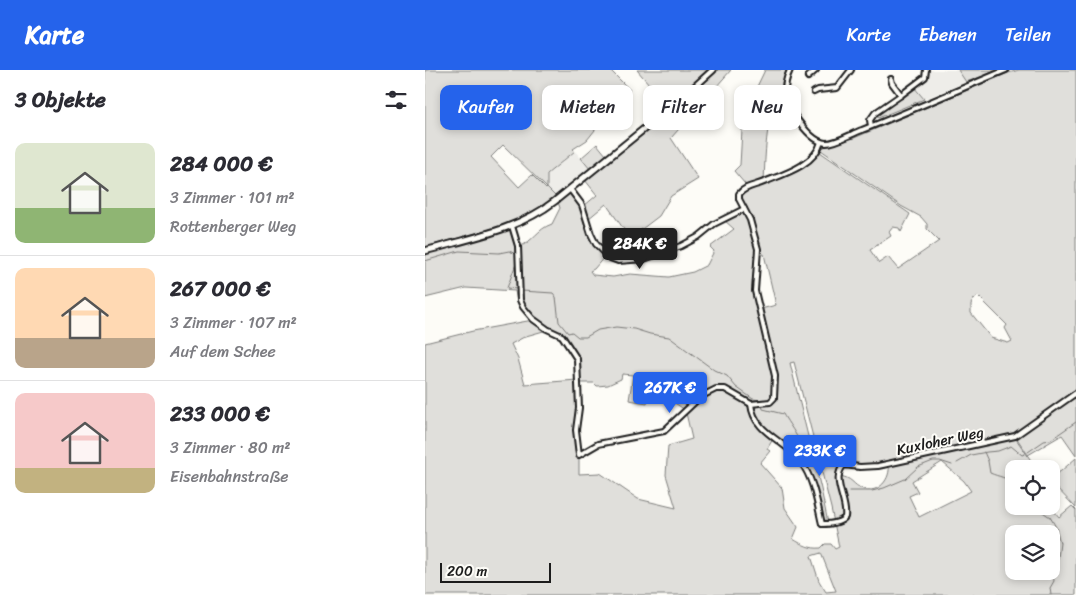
<!DOCTYPE html>
<html lang="de">
<meta charset="utf-8">
<style>
body{margin:0;font-family:Sriracha,sans-serif;background:#f7f7f7;color:#2b2b33;height:100vh;display:flex;flex-direction:column;font-size:19px;white-space:nowrap}
*{box-sizing:border-box;margin:0}
p{font-size:16px;color:#7c7c81}
.icon{flex:none;width:28px;height:28px;fill:none;stroke:currentColor;stroke-width:2;stroke-linecap:round;stroke-linejoin:round}
.map{position:relative;flex:1;overflow:hidden}
.sheet{display:flex;flex-direction:column;background:#fff;width:425px}
.sheet>*{flex:none}
.guide{position:absolute;left:15px;top:15px;width:475px;height:45px;display:flex;gap:10px}
.controls{position:absolute;left:580px;top:390px;display:grid;gap:10px}
.controls a{display:grid;place-items:center;width:55px;height:55px;border-radius:10px;background:#fff;box-shadow:0 2px 8px #0003;font-size:25px}
.scale{position:absolute;left:15px;bottom:12px;width:111px;box-sizing:border-box;padding-left:5px;border:2px solid #1c1c1c;border-top:0;font-size:14px;line-height:18px;white-space:nowrap;color:#1c1c1c;-webkit-text-stroke:4px #fdfcf7;paint-order:stroke}
.price{position:absolute;translate:-50% -42px;padding:0 11px;border-radius:5px;background:#2563eb;color:#fff;font-size:16px;line-height:32px;filter:drop-shadow(0 1px 2px #0008)}
.price::after{content:'';position:absolute;left:50%;top:30px;width:15px;height:11px;margin-left:-8px;background:inherit;clip-path:polygon(0 0,100% 0,50% 100%)}
.price.selected{background:#222;color:#fff}
ul{padding:0;list-style:none}
li{display:flex;align-items:center;gap:15px;height:125px;padding:0 15px}
li+li{border-top:1px solid #e1e1e2}
li span{display:grid;place-items:center;flex:none;width:140px;height:100px;border-radius:10px;color:#555}
li>.icon{margin-inline-start:auto}
span .icon{width:60px;height:60px;fill:#fffc;stroke-width:1}
li b{font-size:21px}
h2{display:flex;justify-content:space-between;align-items:center;height:60px;padding:0 15px;font-size:21px}
.pill{padding:0 18px;border-radius:10px;background:#fff;box-shadow:0 2px 8px #0003;font-size:18px;line-height:45px}
.pill.selected{background:#2563eb;color:#fff}
header{display:flex;align-items:center;gap:30px;box-sizing:border-box;height:70px;padding:0 25px;background:#2563eb;color:#fff}
header strong{font-size:24px}
nav{display:flex;gap:28px;margin-inline-start:auto;font-size:18px}
main{display:flex;flex:1;min-height:0}
.map>svg:first-child{display:block}
</style>
<header>
<strong>Karte</strong>
<nav><a>Karte</a><a>Ebenen</a><a>Teilen</a></nav>
</header>
<main>
<section class="sheet">
<h2>3 Objekte<svg class="icon" aria-label="filters" viewBox="0 0 24 24"><path d="M4 7h16M4 17h16"/><circle cx="9" cy="7" r="2"/><circle cx="15" cy="17" r="2"/></svg></h2>
<ul>
<li><span style="background:linear-gradient(#dfe7d0 65%,#8fb573 0)"><svg class="icon" aria-label="home" viewBox="0 0 24 24"><path d="M3 11l9-7 9 7M6 9v11h12V9"/></svg></span><div><b>284 000 €</b><p>3 Zimmer · 101 m²</p><p>Rottenberger Weg</p></div></li>
<li><span style="background:linear-gradient(#ffd9b3 70%,#b9a48a 0)"><svg class="icon" aria-label="home" viewBox="0 0 24 24"><path d="M3 11l9-7 9 7M6 9v11h12V9"/></svg></span><div><b>267 000 €</b><p>3 Zimmer · 107 m²</p><p>Auf dem Schee</p></div></li>
<li><span style="background:linear-gradient(#f6c9c9 75%,#c2b280 0)"><svg class="icon" aria-label="home" viewBox="0 0 24 24"><path d="M3 11l9-7 9 7M6 9v11h12V9"/></svg></span><div><b>233 000 €</b><p>3 Zimmer · 80 m²</p><p>Eisenbahnstraße</p></div></li>
</ul>
</section>
<div class="map">
<svg width="651" height="525" viewBox="0 0 651 525">
<rect width="100%" height="100%" fill="#fdfcf7"/>
<filter id="ink" filterUnits="userSpaceOnUse"><feTurbulence type="fractalNoise" baseFrequency=".02" numOctaves="2"/><feDisplacementMap in="SourceGraphic" scale="10" xChannelSelector="R" yChannelSelector="G"/><feConvolveMatrix kernelMatrix="1 2 1 2 8 2 1 2 1" color-interpolation-filters="sRGB"/></filter>
<g filter="url(#ink)">
<g fill="#eeede9">
<path d="M499 0H533L541 12 499 29 488 15V12L500 1Z"/>
<path d="M150 81 165 99 130 126 122 118V104Z"/>
</g>
<g fill="#e0dfdb" stroke="#7e7e7c" fill-rule="evenodd">
<path d="M0 0H185L205 20 169 55 170 60 162 70 148 79 150 81 122 104V118L130 126 112 140 90 151 59 161 0 177ZM78 75 122 118 121 119 107 105 94 117 66 87Z"/>
<path d="M212 0H284L243 36Z"/>
<path d="M291 0H306L246 68 273 109 246 126 234 146 205 168 181 134 163 149 159 136 172 125 160 110 262 26Z"/>
<path d="M340 0H362L357 14 359 30 356 25H351C341 57 340 81 339 114L345 113 358 105 376 98 395 82 485 144 476 162 474 158 468 157 464 162 466 166 445 180 454 193 463 187 473 199 514 171 502 159V154L496 147 476 136 396 80 399 77 429 68 583 3 594 0H651V322L596 364 589 366 612 399H589V436H625L634 447 647 436 651 440V525H0V273L48 261 108 250 122 260 101 266 86 274 93 289 100 314 152 310 153 344 150 360V370L154 382V404L175 403 213 429 251 438 241 405 243 376 267 369 261 343 276 328 287 321 298 320 323 335 328 348 336 360 348 369 342 379 345 381 335 393 357 418 360 438 373 457 368 469C378 475 385 479 396 478L400 474H406L410 479 414 477 406 438 369 292 365 293 396 419 403 453 398 452C393 430 389 406 375 388 361 371 325 361 328 335L345 333 350 328 352 314 350 296H347L349 306 348 327C327 346 311 317 292 318 280 319 269 332 260 340L244 329 226 319 222 333 204 330 208 305 197 304 196 309 183 315 172 316 169 313H154L155 293 143 272 132 262 115 254 105 244 96 230 97 196 94 177C109 171 112 159 127 154L135 138 133 132 143 124 147 125 154 136 166 168 180 186 169 199 165 201 168 205 188 207 205 204 244 207 268 202 282 195 289 181 285 177 309 159 299 150 318 141 324 151 332 180 329 222 337 257H341L336 239 351 235 339 184 335 185 326 151 317 134 315 126 320 114 309 101 315 95 317 60 326 29ZM553 226 582 255 580 258 587 271 583 273 566 268 546 243V234L549 229ZM517 392 539 411 546 421 494 447 484 426 493 422 487 411ZM464 394C466 409 454 424 438 419 427 415 428 407 413 406V401L416 396ZM589 464H626V501H589ZM396 483 411 521 401 522 394 511 386 486Z"/>
<path d="M533 0H576L541 12Z"/>
<path d="M489 17 499 29 453 48 451 44Z"/>
<path d="M172 74 181 85 165 99 156 88Z"/>
<path d="M86 159 92 177 95 235 92 232 90 221 41 218 0 228V183Z"/>
<path d="M651 324V385L637 365 603 385 591 367 604 360Z"/>
<path d="M651 388V438L626 412V407L636 401Z"/>
</g>
<g fill="none" stroke-linecap="round" stroke-linejoin="round">
<g stroke="#797876" stroke-width="1">
<path d="M0 191 34 181 74 183 84 181 91 184 92 191 82 218 93 219"/>
<path d="M97 221 128 223 131 227 134 252 143 263 147 262 153 267H161L173 260 191 257 209 259 225 264 244 267 289 300 302 306 311 317 328 329 336 330"/>
<path d="M337 335 338 339 358 344C365 357 380 373 377 388"/>
<path d="M559 382 563 391 565 403C574 407 582 407 589 414"/>
<path d="M603 382 619 371 625 370 651 352"/>
<path d="M532 393 546 385 562 382 573 381 586 376 597 385 600 384"/>
<path d="M424 421H447L459 418 480 409 493 397 508 391H515L527 395"/>
<path d="M609 436 625 447 631 457 635 473 633 488 627 499 629 511 625 518 626 525"/>
</g>
<defs>
<g id="minor">
<path d="M365 0C357 17 359 31 370 46 376 55 388 72 401 73 412 73 426 64 437 60 485 41 533 20 581 0"/>
<path d="M383 7 391 0"/>
<path d="M466 9 467 13 476 25 500 7 501 0"/>
<path d="M389 22 393 20 412 18 426 0"/>
<path d="M446 56 445 50 450 43 476 25"/>
<path d="M145 119 157 135 166 164 171 174 185 188 193 191 219 189 256 176 273 167 289 154 319 139"/>
<path d="M87 156 93 176 95 230 98 237 108 249 122 259 137 266 152 289 154 338 151 360 154 385 173 374 239 361 275 327 291 319H300L326 334"/>
<path d="M326 334C329 364 361 370 376 392 389 410 392 433 397 454 404 454 416 453 420 447 423 431 405 409 419 395L435 397 453 396 590 366 651 323"/>
<path d="M326 334 345 332 349 328 350 306 330 221 333 179 325 150 314 129V124C320 116 330 116 339 112 359 104 390 95 396 72"/>
</g>
<path id="major" d="M0 181C45 168 93 160 130 131L256 29 288 0"/>
</defs>
<use href="#minor" stroke="#1c1c1c" stroke-width="8"/>
<use href="#major" stroke="#1c1c1c" stroke-width="9"/>
<use href="#minor" stroke="#fdfcf7" stroke-width="4"/>
<use href="#major" stroke="#fdfcf7" stroke-width="5"/>
</g>
</g>
<g text-anchor="middle" stroke-width="4" stroke-linejoin="round" paint-order="stroke">
<g font-size="15" fill="#1c1c1c" stroke="#fdfcf7">
<text transform="translate(515 371) rotate(-12)" y="5">Kuxloher Weg</text>
</g>
</g>
</svg>
<div class="controls">
<a><svg class="icon" aria-label="locate" viewBox="0 0 24 24"><circle cx="12" cy="12" r="6"/><path d="M12 2v4M12 18v4M2 12h4M18 12h4"/></svg></a>
<a><svg class="icon" aria-label="layers" viewBox="0 0 24 24"><path d="M12 4l9 5-9 5-9-5zM3 14l9 5 9-5"/></svg></a>
</div>
<div class="scale">200 m</div>
<b class="price selected" style="left:215px;top:200px">284K €</b>
<b class="price" style="left:245px;top:344px">267K €</b>
<b class="price" style="left:395px;top:407px">233K €</b>
<div class="guide">
<a class="pill selected">Kaufen</a>
<a class="pill">Mieten</a>
<a class="pill">Filter</a>
<a class="pill">Neu</a>
</div>
</div>
</main>
